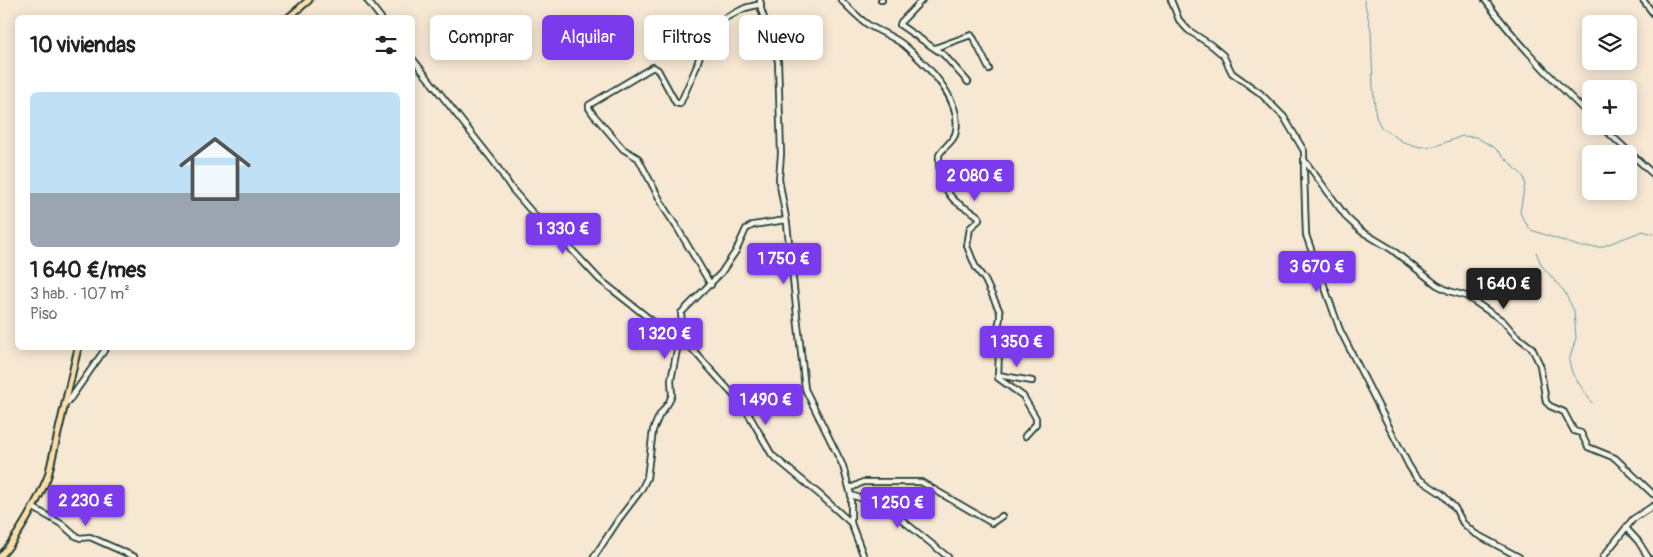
<!DOCTYPE html>
<html lang="es">
<meta charset="utf-8">
<style>
body{margin:0;font-family:Pangolin,sans-serif;background:#f2f2f2;color:#222;height:100vh;display:flex;flex-direction:column;font-size:19px;white-space:nowrap}
*{box-sizing:border-box;margin:0}
p{font-size:16px;color:#767676}
.icon{flex:none;width:28px;height:28px;fill:none;stroke:currentColor;stroke-width:2;stroke-linecap:round;stroke-linejoin:round}
.map{position:relative;flex:1;overflow:hidden}
.side{position:absolute;left:15px;top:15px;width:400px;height:335px;display:flex;flex-direction:column;background:#fff;border-radius:8px;box-shadow:0 2px 12px #0003}
.side>*{flex:none}
.top-card{position:absolute;left:430px;top:15px;width:475px;height:45px;display:flex;gap:10px}
.tools{position:absolute;left:1582px;top:15px;display:grid;gap:10px}
.tools a{display:grid;place-items:center;width:55px;height:55px;border-radius:8px;background:#fff;box-shadow:0 2px 12px #0003;font-size:25px}
.price{position:absolute;translate:-50% -42px;padding:0 11px;border-radius:5px;background:#7c3aed;color:#fff;font-size:16px;line-height:32px;filter:drop-shadow(0 1px 2px #0008)}
.price::after{content:'';position:absolute;left:50%;top:30px;width:15px;height:11px;margin-left:-8px;background:inherit;clip-path:polygon(0 0,100% 0,50% 100%)}
.price.current{background:#222;color:#fff}
ul{padding:0;list-style:none}
li{display:grid;align-content:center;gap:10px;height:265px;padding:0 15px}
li span{display:grid;place-items:center;height:155px;border-radius:8px;color:#555}
li>.icon{margin-inline-start:auto}
span .icon{width:90px;height:90px;fill:#fffc;stroke-width:1}
li b{font-size:21px}
h2{display:flex;justify-content:space-between;align-items:center;height:60px;padding:0 15px;font-size:21px}
.pill{padding:0 18px;border-radius:8px;background:#fff;box-shadow:0 2px 12px #0003;font-size:18px;line-height:45px}
.pill.current{background:#7c3aed;color:#fff}
.map>svg:first-child{display:block}
</style>
<div class="map">
<svg width="1653" height="557" viewBox="0 0 1653 557">
<rect width="100%" height="100%" fill="#f7e8d4"/>
<filter id="ink" filterUnits="userSpaceOnUse"><feTurbulence type="fractalNoise" baseFrequency=".02" numOctaves="2"/><feDisplacementMap in="SourceGraphic" scale="10" xChannelSelector="R" yChannelSelector="G"/><feConvolveMatrix kernelMatrix="1 2 1 2 8 2 1 2 1" color-interpolation-filters="sRGB"/></filter>
<g filter="url(#ink)">
<g fill="none" stroke-linecap="round" stroke-linejoin="round">
<g stroke="#629da2" stroke-width="1">
<path d="M1364 0 1371 30 1373 87 1376 117 1381 127 1403 142 1420 147 1436 146 1462 136 1476 137 1495 148 1524 177 1525 184 1520 212 1523 219 1531 230 1581 247H1601L1643 231 1653 234"/>
<path d="M1536 252 1542 266 1564 291 1574 311 1576 338 1569 361 1572 373 1592 403"/>
</g>
<defs>
<g id="minor">
<path d="M367 0 381 18"/>
<path d="M760 0 761 9 778 61 781 154 779 179 787 224 805 389 843 466 851 495V523L864 557"/>
<path d="M841 0C850 9 859 19 870 26 881 32 894 37 904 45 926 64 962 98 956 131 955 141 943 147 939 155 938 172 945 195 959 204 966 209 973 211 979 217V220L970 228 967 246 976 268 985 280 1000 312V318L997 332 999 350 998 378 1023 396 1036 418V424L1025 436"/>
<path d="M881 0H882"/>
<path d="M922 0 901 22 900 25 944 55 968 82"/>
<path d="M1171 0 1179 20 1188 30 1211 45 1223 55 1232 73 1260 93 1284 117 1304 151V173L1306 235 1340 330 1409 466 1416 477 1442 494 1455 508 1463 523 1474 533 1519 557"/>
<path d="M1485 0C1516 42 1553 80 1591 117"/>
<path d="M1643 0 1653 13"/>
<path d="M935 48 971 35 974 39 989 69"/>
<path d="M412 58 494 162 512 189 544 226 571 249 599 279 680 343"/>
<path d="M1601 126 1653 174"/>
<path d="M1305 161 1347 218 1361 231 1391 249 1437 285 1449 291 1466 296 1503 321 1515 335 1532 348 1540 365 1546 402 1550 406 1564 412 1574 431 1581 433 1588 447 1615 458 1653 494"/>
<path d="M711 285 678 229 666 211 638 158 623 149 593 114 589 108V105L653 67 658 70 676 103 680 104 696 68 709 26 745 8 761 4"/>
<path d="M681 340H684L745 408 772 455 819 494 851 523"/>
<path d="M998 375 1032 381"/>
<path d="M66 402H68L106 348"/>
<path d="M850 487H853L863 482H921L992 523 1002 516"/>
<path d="M851 495 886 507 948 557"/>
<path d="M32 507 63 525 74 535 80 538 90 537 135 557"/>
<path d="M1626 528 1638 541 1648 557"/>
<path d="M594 557 619 519 641 490 647 478 653 430 659 416 669 402 672 395 671 380 677 350 683 334 681 313 721 273 736 251 746 229 753 225 786 220"/>
<path d="M1603 557 1633 519 1653 506"/>
</g>
<g id="major">
<path d="M288 18 309 0"/>
<path d="M0 557C18 537 38 501 48 476L78 348"/>
</g>
</defs>
<use href="#minor" stroke="#1f3d34" stroke-width="8"/>
<use href="#major" stroke="#1f3d34" stroke-width="9"/>
<use href="#minor" stroke="#f7f3e8" stroke-width="4.5"/>
<use href="#major" stroke="#fbddab" stroke-width="5"/>
</g>
</g>
</svg>
<div class="tools">
<a><svg class="icon" aria-label="layers" viewBox="0 0 24 24"><path d="M12 4l9 5-9 5-9-5zM3 14l9 5 9-5"/></svg></a>
<a>+</a>
<a>−</a>
</div>
<b class="price" style="left:975px;top:202px">2 080 €</b>
<b class="price" style="left:563px;top:255px">1 330 €</b>
<b class="price" style="left:784px;top:285px">1 750 €</b>
<b class="price" style="left:1317px;top:293px">3 670 €</b>
<b class="price current" style="left:1504px;top:310px">1 640 €</b>
<b class="price" style="left:665px;top:360px">1 320 €</b>
<b class="price" style="left:1017px;top:368px">1 350 €</b>
<b class="price" style="left:766px;top:426px">1 490 €</b>
<b class="price" style="left:86px;top:527px">2 230 €</b>
<b class="price" style="left:898px;top:529px">1 250 €</b>
<div class="top-card">
<a class="pill">Comprar</a>
<a class="pill current">Alquilar</a>
<a class="pill">Filtros</a>
<a class="pill">Nuevo</a>
</div>
<section class="side">
<h2>10 viviendas<svg class="icon" aria-label="filters" viewBox="0 0 24 24"><path d="M4 7h16M4 17h16"/><circle cx="9" cy="7" r="2"/><circle cx="15" cy="17" r="2"/></svg></h2>
<ul>
<li><span style="background:linear-gradient(#bfe0f5 65%,#9aa5b1 0)"><svg class="icon" aria-label="home" viewBox="0 0 24 24"><path d="M3 11l9-7 9 7M6 9v11h12V9"/></svg></span><div><b>1 640 €/mes</b><p>3 hab. · 107 m²</p><p>Piso</p></div></li>
</ul>
</section>
</div>
